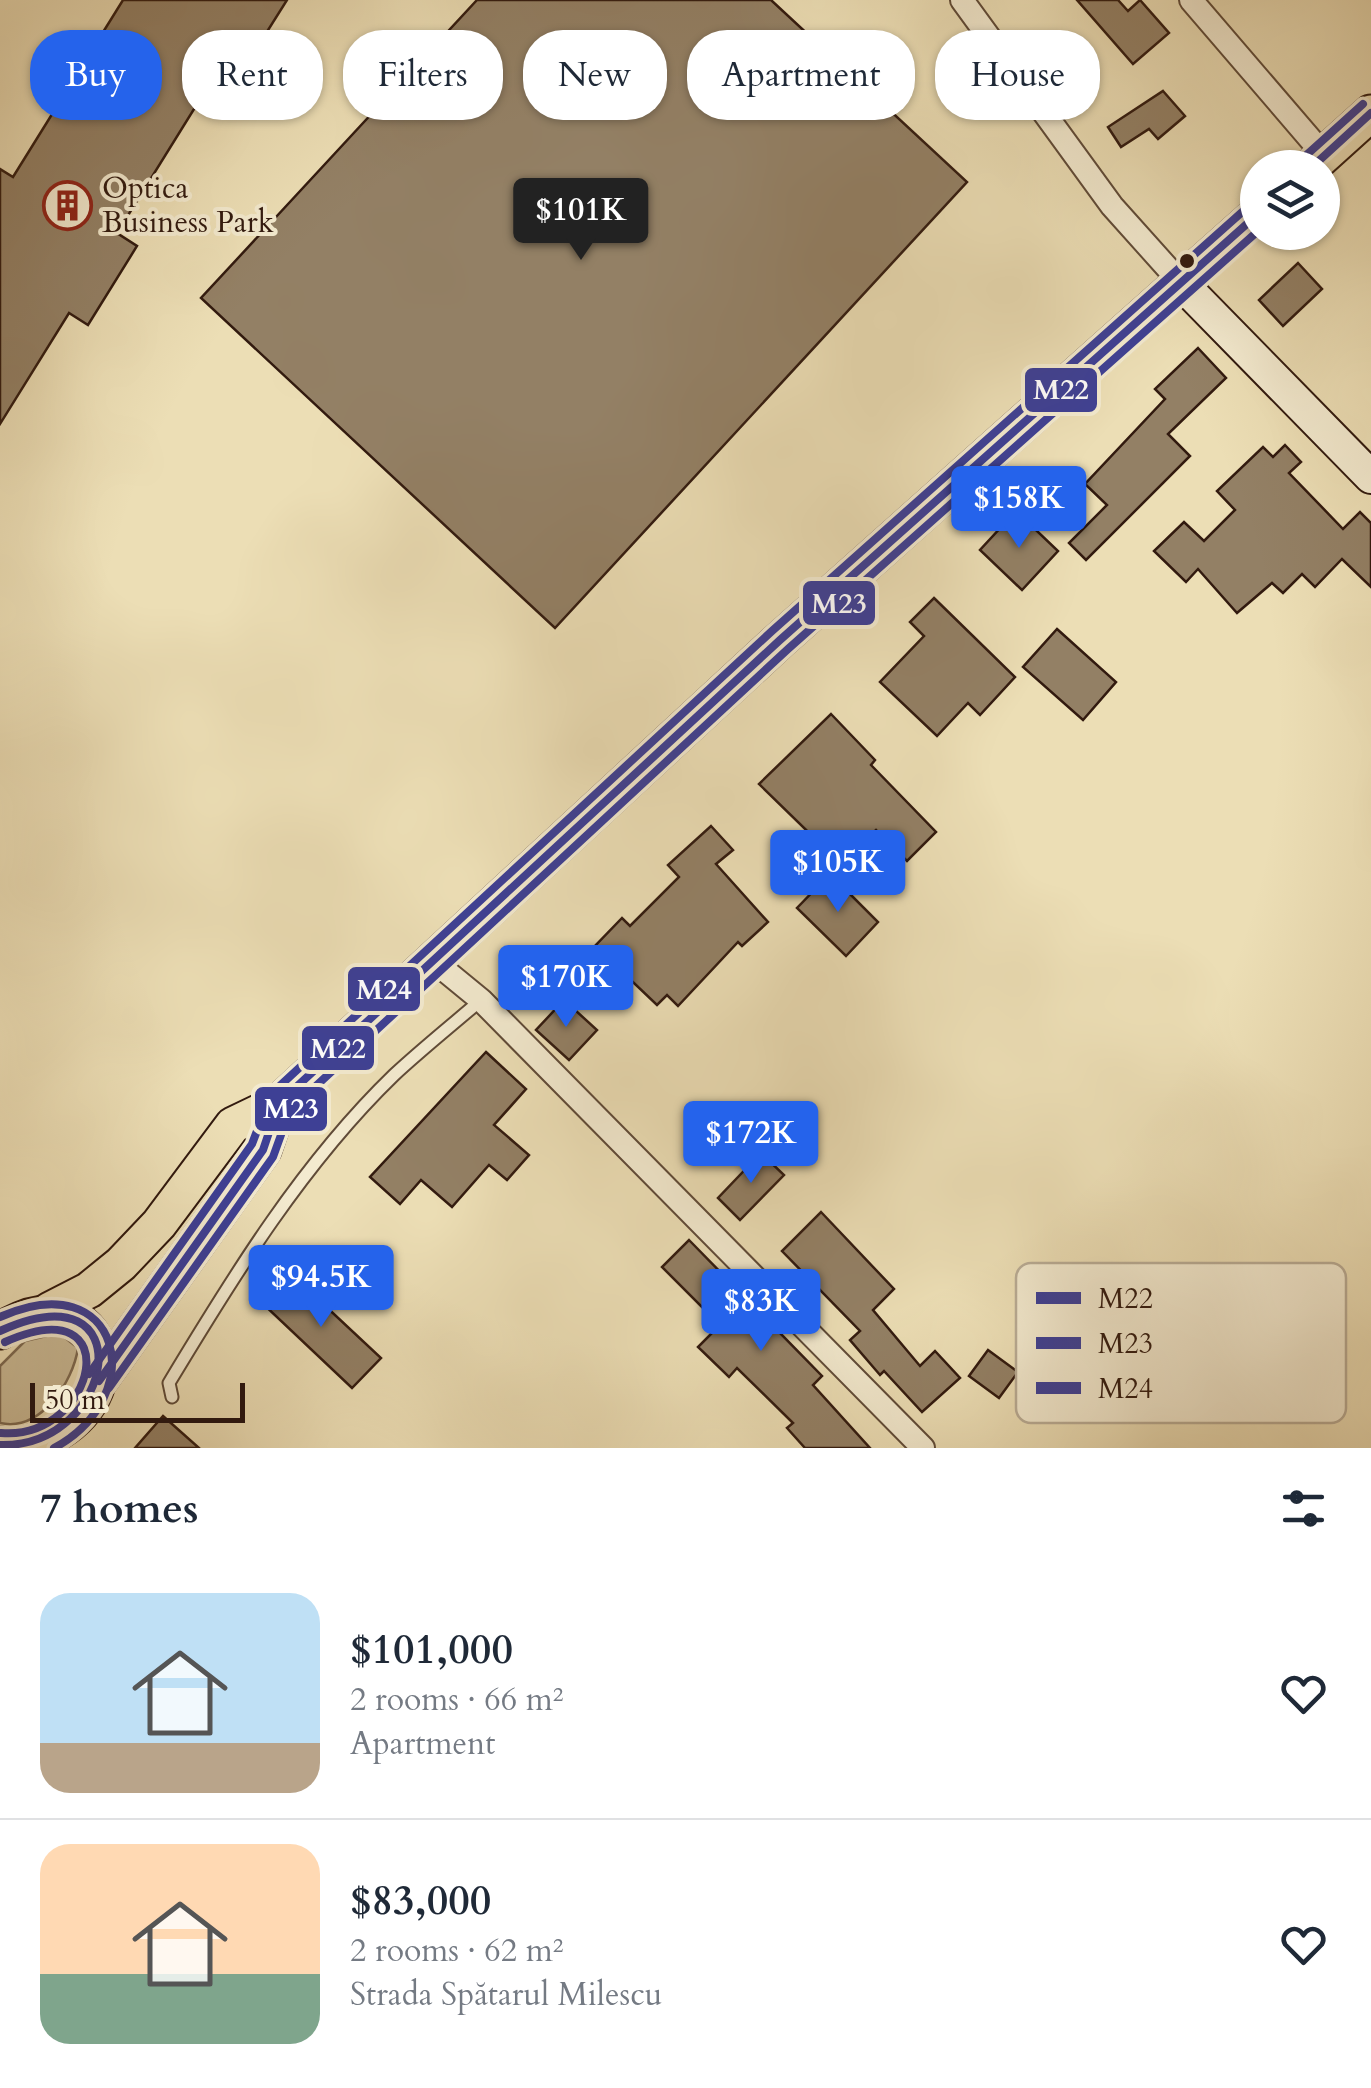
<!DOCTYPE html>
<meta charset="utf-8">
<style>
body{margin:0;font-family:Cardo,serif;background:#f2f2f3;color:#1f2937;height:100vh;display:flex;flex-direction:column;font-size:38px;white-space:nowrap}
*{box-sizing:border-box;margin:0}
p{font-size:32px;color:#747a83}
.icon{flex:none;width:55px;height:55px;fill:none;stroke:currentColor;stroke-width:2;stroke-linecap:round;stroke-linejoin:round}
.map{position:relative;height:1448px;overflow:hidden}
.side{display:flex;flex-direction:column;background:#fff;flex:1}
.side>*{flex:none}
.top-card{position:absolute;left:30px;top:30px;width:1312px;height:90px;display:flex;gap:20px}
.buttons{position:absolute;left:1240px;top:150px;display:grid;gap:20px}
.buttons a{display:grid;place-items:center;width:100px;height:100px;border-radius:50%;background:#fff;box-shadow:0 2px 8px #0004;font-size:50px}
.scale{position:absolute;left:30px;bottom:25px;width:215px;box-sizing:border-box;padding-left:10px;border:5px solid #321a0f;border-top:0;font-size:28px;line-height:35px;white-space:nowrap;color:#321a0f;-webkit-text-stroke:8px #f3eacf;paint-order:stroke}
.price{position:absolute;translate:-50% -85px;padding:0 22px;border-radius:10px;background:#2563eb;color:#fff;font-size:32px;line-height:65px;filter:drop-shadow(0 2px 5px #0008)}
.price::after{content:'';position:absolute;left:50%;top:60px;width:30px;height:22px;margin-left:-15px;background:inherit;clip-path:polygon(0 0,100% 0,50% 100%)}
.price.active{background:#222;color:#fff}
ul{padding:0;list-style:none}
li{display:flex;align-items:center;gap:30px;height:250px;padding:0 40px}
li+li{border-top:2px solid #e0e1e3}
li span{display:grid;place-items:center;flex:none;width:280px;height:200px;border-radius:30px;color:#555}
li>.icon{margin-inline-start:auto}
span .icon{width:120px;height:120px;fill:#fffc;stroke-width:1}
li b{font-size:42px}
h2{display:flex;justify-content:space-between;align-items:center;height:120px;padding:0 40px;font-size:42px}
.pill{padding:0 35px;border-radius:40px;background:#fff;box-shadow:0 2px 8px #0004;font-size:35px;line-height:90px}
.pill.active{background:#2563eb;color:#fff}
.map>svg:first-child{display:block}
</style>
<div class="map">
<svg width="1371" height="1448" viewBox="0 0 1371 1448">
<rect width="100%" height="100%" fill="#ecdeb5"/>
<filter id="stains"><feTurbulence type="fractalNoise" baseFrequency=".002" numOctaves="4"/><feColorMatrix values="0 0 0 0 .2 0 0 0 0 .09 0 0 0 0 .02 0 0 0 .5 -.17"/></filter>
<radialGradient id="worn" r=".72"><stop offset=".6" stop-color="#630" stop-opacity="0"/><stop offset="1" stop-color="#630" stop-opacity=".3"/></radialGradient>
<path fill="#ccbd99" stroke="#7f6c54" stroke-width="2.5" d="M59 1333 78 1348C73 1382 41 1432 0 1423V1366L25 1341Z"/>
<g fill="#938065" stroke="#321a0f" stroke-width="2.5">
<path d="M123 0H287L253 54 235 43 117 233 137 246 88 325 69 313 0 424V169L13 177Z"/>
<path d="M477 0H771L967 182 555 628 201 298Z"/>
<path d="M1077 0H1118L1128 11 1140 0 1169 33 1133 64Z"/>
<path d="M1163 91 1185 116 1158 139 1149 129 1121 147 1108 127Z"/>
<path d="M1298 263 1322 289 1283 326 1259 300Z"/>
<path d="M1198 348 1226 378 1168 434 1190 456 1086 560 1069 543 1107 505 1085 484 1165 399 1155 389Z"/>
<path d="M1285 445 1301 462 1289 473 1343 529 1360 512 1371 523V587L1342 559 1315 587 1302 574 1283 593 1272 583 1237 613 1198 569 1186 582 1154 551 1184 522 1204 541 1235 510 1217 491 1263 447 1273 457Z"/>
<path d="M1016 511 1058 551 1022 590 980 550Z"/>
<path d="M934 598 1015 677 980 715 968 703 937 736 880 682 924 636 910 622Z"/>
<path d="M1057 629 1116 682 1083 720 1023 667Z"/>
<path d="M831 714 875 760 871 765 936 832 907 861 876 830 840 863 759 784Z"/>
<path d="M711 826 733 850 716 864 768 922 742 946 738 942 678 1006 667 995 657 1005 595 946 622 918 630 926 679 877 668 865Z"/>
<path d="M830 874 878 922 846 956 797 908Z"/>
<path d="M564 1000 597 1030 569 1060 536 1030Z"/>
<path d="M486 1052 526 1089 494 1125 529 1155 507 1180 489 1165 452 1207 421 1180 400 1204 370 1177Z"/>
<path d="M761 1153 784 1175 740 1220 718 1198Z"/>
<path d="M821 1212 894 1289 873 1310 920 1366 935 1351 960 1378 922 1412 884 1371 880 1375 850 1340 860 1331 782 1251Z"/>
<path d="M689 1240 822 1376 813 1385 870 1448H805L787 1428 793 1423 737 1368 729 1377 698 1347 720 1325 662 1267Z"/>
<path d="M289 1272 381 1358 352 1388 261 1302Z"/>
<path d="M988 1350 1018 1372 999 1398 969 1376Z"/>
<path d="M163 1416 199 1448H135Z"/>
</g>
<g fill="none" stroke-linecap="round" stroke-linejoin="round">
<defs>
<path id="lane" d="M172 1397 169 1383C234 1275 303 1163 394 1075 422 1049 452 1025 481 1000"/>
<g id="street">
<path d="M962 0 1112 206 1181 283"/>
<path d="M1191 0 1324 155"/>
<path d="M431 959 481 1000 923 1448"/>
</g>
<path id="secondary" d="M1181 283 1371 477"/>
<g id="primary">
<path d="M1310 168 1371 113"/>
<path d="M50 1310 89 1290 121 1264 159 1224 233 1125 279 1103 780 640 1258 214"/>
<path d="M0 1331C96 1269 141 1388 52 1435 35 1443 19 1448 0 1445"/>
<path d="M99 1381 263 1150 279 1103"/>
</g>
</defs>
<use href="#lane" stroke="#604b38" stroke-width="15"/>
<use href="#street" stroke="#604b38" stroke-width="26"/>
<use href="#secondary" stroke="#321a0f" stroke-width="36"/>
<use href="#primary" stroke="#321a0f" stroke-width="39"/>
<use href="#lane" stroke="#f3eacf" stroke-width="11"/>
<use href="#street" stroke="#f3eacf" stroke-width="22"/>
<use href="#secondary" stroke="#f3eacf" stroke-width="32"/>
<use href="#primary" stroke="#ecdeb5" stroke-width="35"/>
<defs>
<g id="bus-1">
<path d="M1311 168 1371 113"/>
<path d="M0 1331C145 1265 117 1448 0 1445"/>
<path d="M99 1381 263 1150 279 1103 780 640 1258 214"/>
</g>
<g id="bus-2">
<path d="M109 1388 273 1157 290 1110 788 649 1258 231"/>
<path d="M1 1433C97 1441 130 1286 5 1342"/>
</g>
<g id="bus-3">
<path d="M1302 159 1363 104"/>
<path d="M0 1317C120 1263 152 1395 54 1448"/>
<path d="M89 1374 252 1144 271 1094 772 631 1250 205"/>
</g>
</defs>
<use href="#bus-1" stroke="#f3eacf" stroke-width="15"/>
<use href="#bus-2" stroke="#f3eacf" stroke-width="15"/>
<use href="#bus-3" stroke="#f3eacf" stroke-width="15"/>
<use href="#bus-1" stroke="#3e4095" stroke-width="8"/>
<use href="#bus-2" stroke="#3e4095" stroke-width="8"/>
<use href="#bus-3" stroke="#3e4095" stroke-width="8"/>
</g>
<defs>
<symbol id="building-ring" viewBox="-11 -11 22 22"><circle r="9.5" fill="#f3eacf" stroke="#8f2418" stroke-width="1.5"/><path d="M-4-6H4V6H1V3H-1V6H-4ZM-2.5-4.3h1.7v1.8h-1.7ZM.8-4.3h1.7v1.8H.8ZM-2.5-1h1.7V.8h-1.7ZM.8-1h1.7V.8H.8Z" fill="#8f2418"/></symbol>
</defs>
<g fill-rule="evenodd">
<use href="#building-ring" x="40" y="178" width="55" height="55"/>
</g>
<circle fill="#321a0f" stroke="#f3eacf" stroke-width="4" cx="1187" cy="261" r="9"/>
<g text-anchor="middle" stroke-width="8" stroke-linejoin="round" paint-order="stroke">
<g font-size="30" fill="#321a0f" stroke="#f3eacf" text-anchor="start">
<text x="102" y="198">Optica<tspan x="102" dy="34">Business Park</tspan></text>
</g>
</g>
<rect x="1016" y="1263" width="330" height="160" rx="15" fill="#f3eacf" stroke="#b9ac95" stroke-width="2.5"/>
<rect x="1036" y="1292" width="45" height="12" fill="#3e4095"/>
<rect x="1036" y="1337" width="45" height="12" fill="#3e4095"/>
<rect x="1036" y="1382" width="45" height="12" fill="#3e4095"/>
<g font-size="28" fill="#321a0f">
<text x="1098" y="1308">M22</text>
<text x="1098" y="1353">M23</text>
<text x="1098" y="1398">M24</text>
</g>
<g stroke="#f3eacf" stroke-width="4">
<rect x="1023" y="366" width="76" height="48" rx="10" fill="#3e4095"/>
<rect x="801" y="579" width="76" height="48" rx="10" fill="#3e4095"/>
<rect x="346" y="965" width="76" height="48" rx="10" fill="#3e4095"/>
<rect x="300" y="1024" width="76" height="48" rx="10" fill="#3e4095"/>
<rect x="253" y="1085" width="76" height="48" rx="10" fill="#3e4095"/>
</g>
<g font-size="28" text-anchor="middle" font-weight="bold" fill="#fff">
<text x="1061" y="399">M22</text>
<text x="839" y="613">M23</text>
<text x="384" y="999">M24</text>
<text x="338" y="1058">M22</text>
<text x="291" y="1118">M23</text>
</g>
<rect width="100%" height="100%" filter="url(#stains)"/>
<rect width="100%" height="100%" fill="url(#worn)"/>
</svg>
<div class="buttons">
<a><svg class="icon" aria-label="layers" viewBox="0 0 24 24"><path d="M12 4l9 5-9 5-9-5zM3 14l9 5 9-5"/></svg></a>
</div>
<div class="scale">50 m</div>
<b class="price active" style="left:581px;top:263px">$101K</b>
<b class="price" style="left:1019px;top:551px">$158K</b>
<b class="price" style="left:838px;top:915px">$105K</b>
<b class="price" style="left:566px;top:1030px">$170K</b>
<b class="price" style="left:751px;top:1186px">$172K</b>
<b class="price" style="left:321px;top:1330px">$94.5K</b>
<b class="price" style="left:761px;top:1354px">$83K</b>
<div class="top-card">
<a class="pill active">Buy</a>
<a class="pill">Rent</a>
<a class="pill">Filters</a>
<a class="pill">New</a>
<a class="pill">Apartment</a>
<a class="pill">House</a>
</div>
</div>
<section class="side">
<h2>7 homes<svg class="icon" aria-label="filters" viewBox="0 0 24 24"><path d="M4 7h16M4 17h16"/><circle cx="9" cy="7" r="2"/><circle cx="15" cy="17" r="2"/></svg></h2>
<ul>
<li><span style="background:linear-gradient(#bfe0f5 75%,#b9a48a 0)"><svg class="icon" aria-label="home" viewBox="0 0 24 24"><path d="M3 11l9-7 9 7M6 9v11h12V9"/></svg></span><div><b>$101,000</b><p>2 rooms · 66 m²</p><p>Apartment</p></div><svg class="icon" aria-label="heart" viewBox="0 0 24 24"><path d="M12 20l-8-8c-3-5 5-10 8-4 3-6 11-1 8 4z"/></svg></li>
<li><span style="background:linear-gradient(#ffd9b3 65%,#7fa58c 0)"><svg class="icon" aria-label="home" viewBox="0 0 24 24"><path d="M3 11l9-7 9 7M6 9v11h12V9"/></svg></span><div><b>$83,000</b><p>2 rooms · 62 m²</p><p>Strada Spătarul Milescu</p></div><svg class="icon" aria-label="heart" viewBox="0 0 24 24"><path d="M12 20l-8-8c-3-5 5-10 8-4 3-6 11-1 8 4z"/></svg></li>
</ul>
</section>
